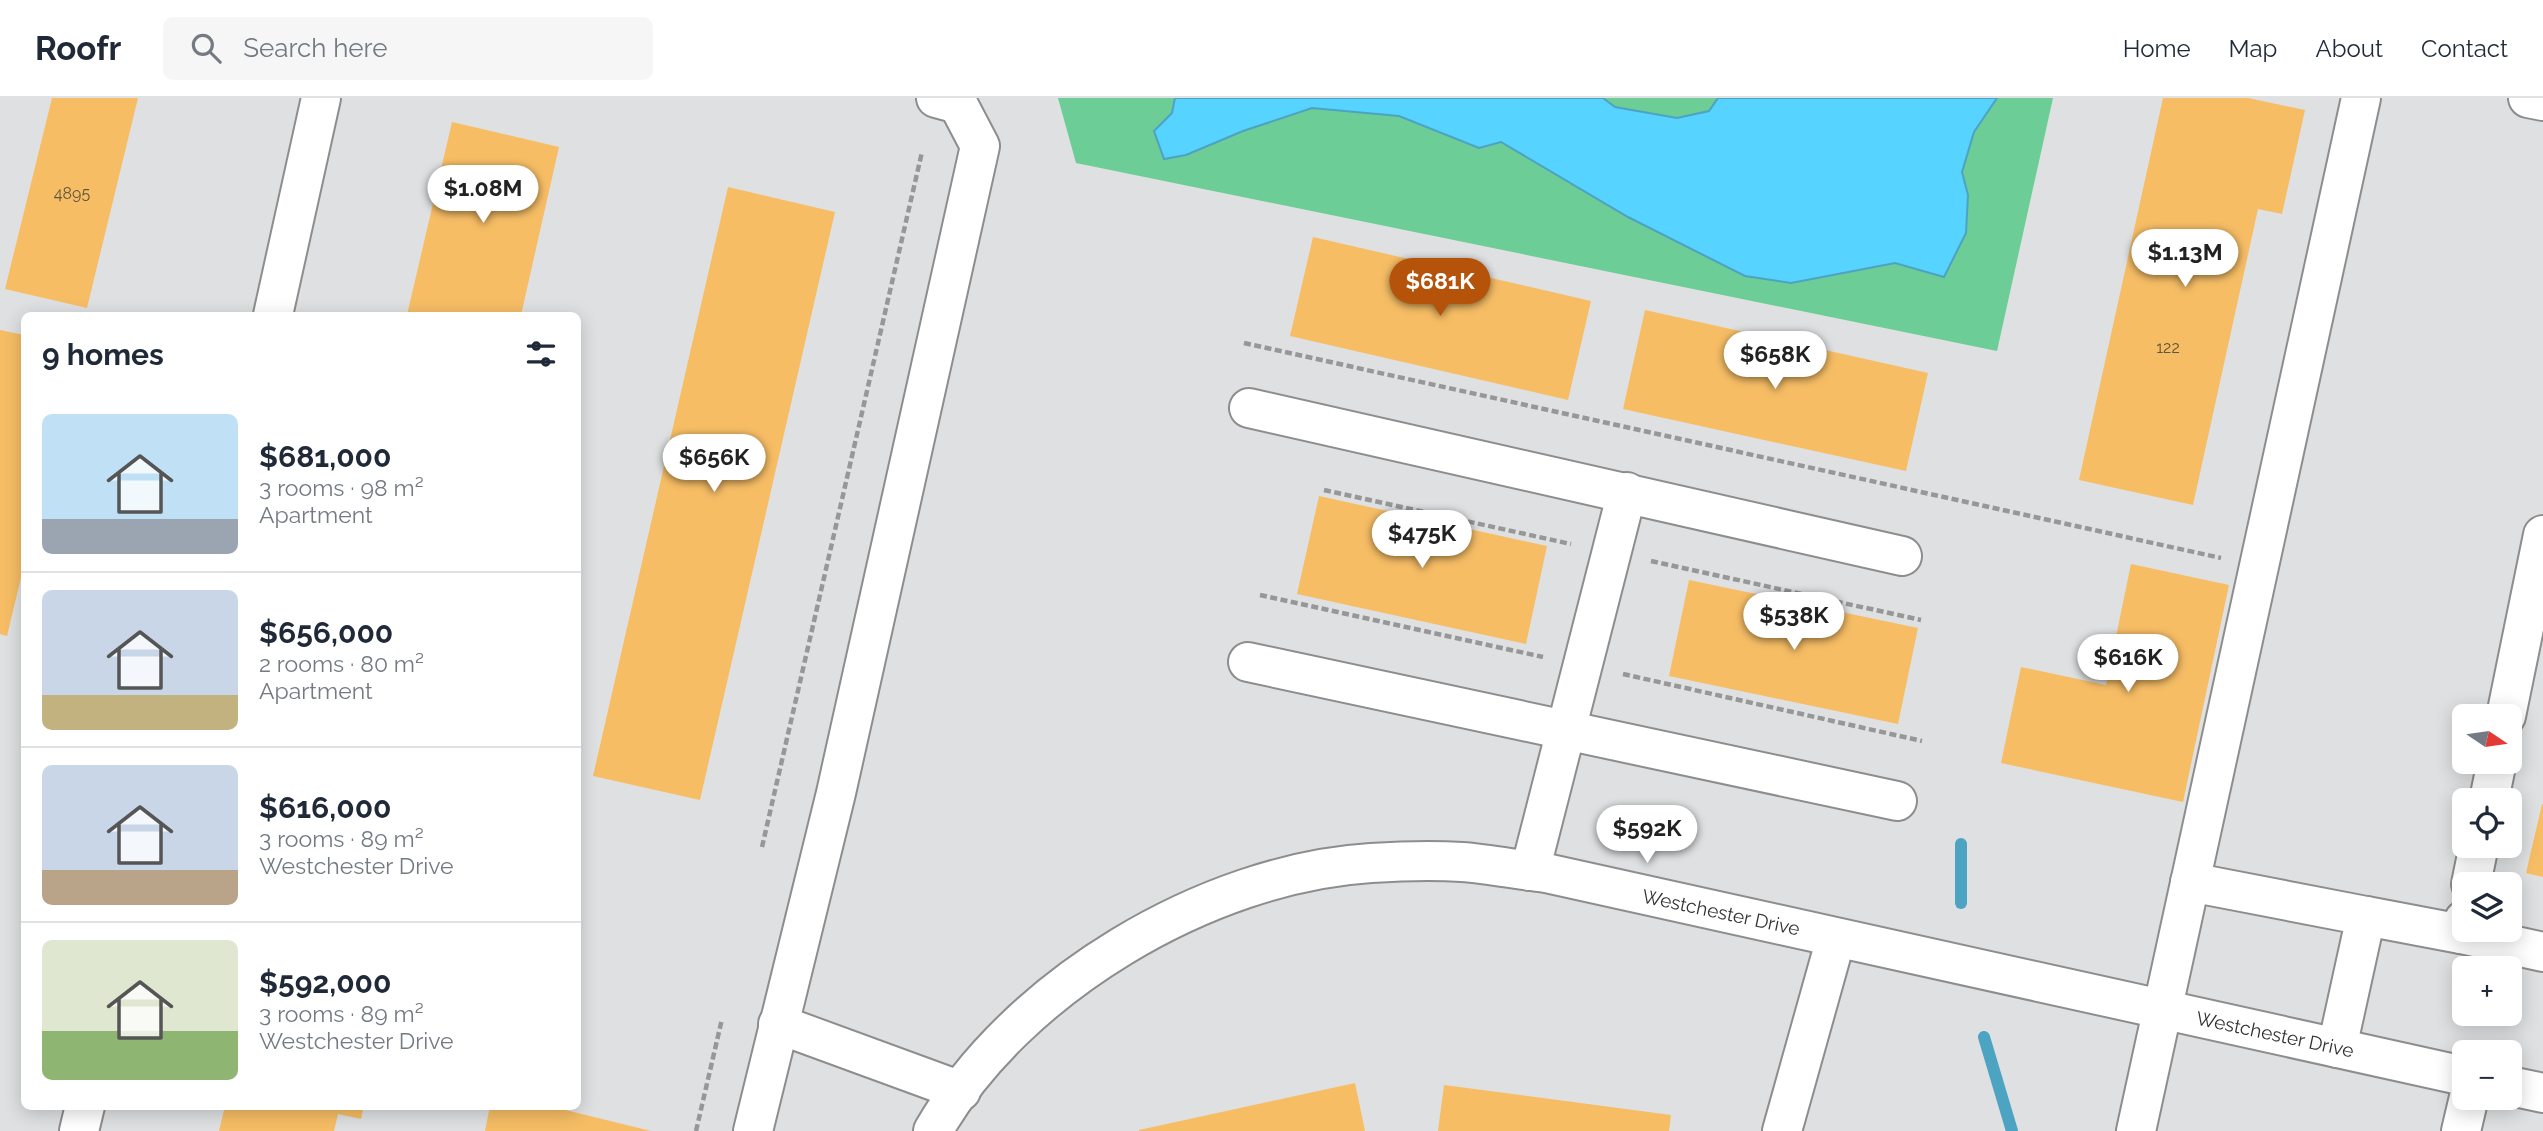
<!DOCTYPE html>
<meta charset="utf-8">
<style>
body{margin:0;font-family:Raleway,sans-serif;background:#f6f6f7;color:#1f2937;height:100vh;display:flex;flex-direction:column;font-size:26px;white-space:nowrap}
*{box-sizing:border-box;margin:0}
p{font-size:23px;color:#747a83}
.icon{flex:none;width:38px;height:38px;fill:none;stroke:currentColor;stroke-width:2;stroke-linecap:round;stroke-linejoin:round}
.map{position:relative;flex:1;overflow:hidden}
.side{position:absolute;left:21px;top:214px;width:560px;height:798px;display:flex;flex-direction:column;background:#fff;border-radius:10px;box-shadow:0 4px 18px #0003}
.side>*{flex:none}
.needle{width:46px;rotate:103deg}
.fabs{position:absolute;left:2452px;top:606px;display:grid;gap:14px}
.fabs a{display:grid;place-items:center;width:70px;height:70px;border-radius:10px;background:#fff;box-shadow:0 4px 18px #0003;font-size:35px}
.price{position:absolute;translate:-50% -60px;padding:0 16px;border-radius:24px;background:#fff;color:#222;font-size:23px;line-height:46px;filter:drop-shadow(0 2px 4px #0008)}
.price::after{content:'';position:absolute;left:50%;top:42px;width:21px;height:16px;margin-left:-10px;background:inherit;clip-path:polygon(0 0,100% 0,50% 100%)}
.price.active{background:#b45309;color:#fff}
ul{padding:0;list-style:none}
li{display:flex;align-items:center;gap:21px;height:175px;padding:0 21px}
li+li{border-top:2px solid #e0e1e3}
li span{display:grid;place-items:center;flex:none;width:196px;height:140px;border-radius:10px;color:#555}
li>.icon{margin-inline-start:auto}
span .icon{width:84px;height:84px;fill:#fffc;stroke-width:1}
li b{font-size:30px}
h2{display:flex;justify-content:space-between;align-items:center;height:84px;padding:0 21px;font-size:30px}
header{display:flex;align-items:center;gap:42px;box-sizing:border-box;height:98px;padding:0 35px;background:#fff;border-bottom:2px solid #e0e1e3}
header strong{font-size:33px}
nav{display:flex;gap:38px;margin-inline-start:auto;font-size:24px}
.search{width:490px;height:63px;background:#f6f6f7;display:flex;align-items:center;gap:18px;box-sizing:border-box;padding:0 24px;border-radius:10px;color:#747a83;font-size:26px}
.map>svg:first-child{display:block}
</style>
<header>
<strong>Roofr</strong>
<div class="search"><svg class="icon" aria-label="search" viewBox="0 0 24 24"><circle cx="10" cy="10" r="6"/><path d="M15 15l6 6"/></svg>Search here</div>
<nav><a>Home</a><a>Map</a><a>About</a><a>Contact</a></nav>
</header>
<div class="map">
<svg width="2543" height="1033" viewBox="0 0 2543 1033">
<rect width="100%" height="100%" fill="#dfe0e1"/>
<path fill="#6ccd97" d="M1058 0H2053L1997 253 1076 65Z"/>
<path fill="#57d3ff" stroke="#4ca3c2" stroke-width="2" d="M1175 0H1603L1615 9 1677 20 1709 13 1718 0H1997L1974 34 1962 74 1968 97 1966 135 1944 179 1895 165 1791 185 1745 178 1628 119 1501 44 1479 50 1399 18 1312 10 1243 33 1186 57 1164 61 1154 33 1172 15Z"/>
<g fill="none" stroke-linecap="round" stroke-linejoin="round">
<g stroke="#4ca3c2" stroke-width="12">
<path d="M1961 746V805"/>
<path d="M1984 939 2012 1033"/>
</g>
</g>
<g fill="#f6bd65">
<path d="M52 0H138L87 210 5 191Z"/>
<path d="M2163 0H2248L2305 12 2282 116 2258 111 2193 407 2079 382Z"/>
<path d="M452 24 559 49 521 217H407Z"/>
<path d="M728 89 835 114 700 702 593 678Z"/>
<path d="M1313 139 1591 203 1568 302 1290 238Z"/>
<path d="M1645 212 1928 275 1906 373 1623 311Z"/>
<path d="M0 232 24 237V467L7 538 0 536Z"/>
<path d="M1319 398 1547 448 1526 546 1297 496Z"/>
<path d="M2131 466 2229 487 2183 704 2001 665 2021 569 2106 587Z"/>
<path d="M1689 482 1918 530 1898 626 1669 578Z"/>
<path d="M2542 706H2543V779L2526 775Z"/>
<path d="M1355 985 1365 1033H1139V1032Z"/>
<path d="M1444 987 1671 1017 1669 1033H1438Z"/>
<path d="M225 1008H364L361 1021 338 1016 334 1033H219Z"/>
<path d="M490 1008H549L651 1033H485Z"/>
</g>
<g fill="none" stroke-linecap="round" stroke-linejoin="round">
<defs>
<g id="minor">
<path d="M2528 0 2543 3"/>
<path d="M273 217 321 0"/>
<path d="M1249 310 1902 458"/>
<path d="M1248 564 1897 703"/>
<path d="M2506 618 2543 437"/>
<path d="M2489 702 2497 663"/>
<path d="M1530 773 1627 394"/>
<path d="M2190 784 2366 818"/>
<path d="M2471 786 2479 747"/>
<path d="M2464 822 2461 836 2543 854"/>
<path d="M778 926 961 993"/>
<path d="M2337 950 2366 818 2461 836"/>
<path d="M2510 988 2543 995"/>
<path d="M79 1033 85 1008"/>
<path d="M753 1033 836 695 980 48 958 6 936 0"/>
<path d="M933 1033C1015 889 1207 775 1371 765 1401 763 1433 762 1462 764 1490 766 1518 772 1546 775L2464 978"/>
<path d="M1782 1033 1836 840"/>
<path d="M2136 1033 2361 0"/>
<path d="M2461 1033 2469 999"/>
</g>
</defs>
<use href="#minor" stroke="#8d8d8e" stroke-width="42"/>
<g stroke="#979798" stroke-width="4.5" stroke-dasharray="7 3.5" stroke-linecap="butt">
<path d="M1244 245 2221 460"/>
<path d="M1324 392 1571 446"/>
<path d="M1651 463 1921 522"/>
<path d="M1260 497 1543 559"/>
<path d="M1623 576 1922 643"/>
<path d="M762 749 922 54"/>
<path d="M696 1033 722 921"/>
</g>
<use href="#minor" stroke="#fff" stroke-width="38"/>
</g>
<g text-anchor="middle" stroke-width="6" stroke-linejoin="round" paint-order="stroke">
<g font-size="16" fill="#63553f">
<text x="72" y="101">4895</text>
<text x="2168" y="255">122</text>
</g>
<g font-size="19" fill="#323232" stroke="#fff">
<text transform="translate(1721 814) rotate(12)" y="7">Westchester Drive</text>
<text transform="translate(2275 936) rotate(12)" y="7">Westchester Drive</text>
</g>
</g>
</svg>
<div class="fabs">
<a><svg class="needle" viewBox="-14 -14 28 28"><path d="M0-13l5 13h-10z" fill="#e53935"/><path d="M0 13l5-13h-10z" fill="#747a83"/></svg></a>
<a><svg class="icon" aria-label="locate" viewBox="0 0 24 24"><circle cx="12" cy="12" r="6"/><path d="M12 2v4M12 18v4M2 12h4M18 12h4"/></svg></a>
<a><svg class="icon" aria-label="layers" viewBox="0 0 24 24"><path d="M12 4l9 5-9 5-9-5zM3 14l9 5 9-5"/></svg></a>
<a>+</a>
<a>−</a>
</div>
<b class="price" style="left:483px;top:127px">$1.08M</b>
<b class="price" style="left:2185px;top:191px">$1.13M</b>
<b class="price active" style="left:1440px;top:220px">$681K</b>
<b class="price" style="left:1775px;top:293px">$658K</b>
<b class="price" style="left:714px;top:396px">$656K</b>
<b class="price" style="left:1422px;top:472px">$475K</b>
<b class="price" style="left:1794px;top:554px">$538K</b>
<b class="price" style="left:2128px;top:596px">$616K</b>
<b class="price" style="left:1647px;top:767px">$592K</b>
<section class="side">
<h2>9 homes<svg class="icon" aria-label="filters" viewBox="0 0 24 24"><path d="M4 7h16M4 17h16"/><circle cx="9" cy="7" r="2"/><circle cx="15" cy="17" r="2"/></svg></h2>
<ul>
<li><span style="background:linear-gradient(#bfe0f5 75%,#9aa5b1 0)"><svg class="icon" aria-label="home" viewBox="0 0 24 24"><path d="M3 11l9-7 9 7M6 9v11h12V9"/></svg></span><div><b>$681,000</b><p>3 rooms · 98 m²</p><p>Apartment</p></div></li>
<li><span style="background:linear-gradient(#c9d6e8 75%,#c2b280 0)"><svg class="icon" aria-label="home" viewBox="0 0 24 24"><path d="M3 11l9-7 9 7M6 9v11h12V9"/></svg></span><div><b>$656,000</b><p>2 rooms · 80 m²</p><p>Apartment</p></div></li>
<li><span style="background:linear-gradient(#c9d6e8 75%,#b9a48a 0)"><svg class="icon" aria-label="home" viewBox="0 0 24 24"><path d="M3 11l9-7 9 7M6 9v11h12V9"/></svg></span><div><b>$616,000</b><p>3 rooms · 89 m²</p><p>Westchester Drive</p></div></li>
<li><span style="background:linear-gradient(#dfe7d0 65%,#8fb573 0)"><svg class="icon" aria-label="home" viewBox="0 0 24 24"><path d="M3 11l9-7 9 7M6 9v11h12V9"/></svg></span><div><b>$592,000</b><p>3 rooms · 89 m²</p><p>Westchester Drive</p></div></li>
</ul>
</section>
</div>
